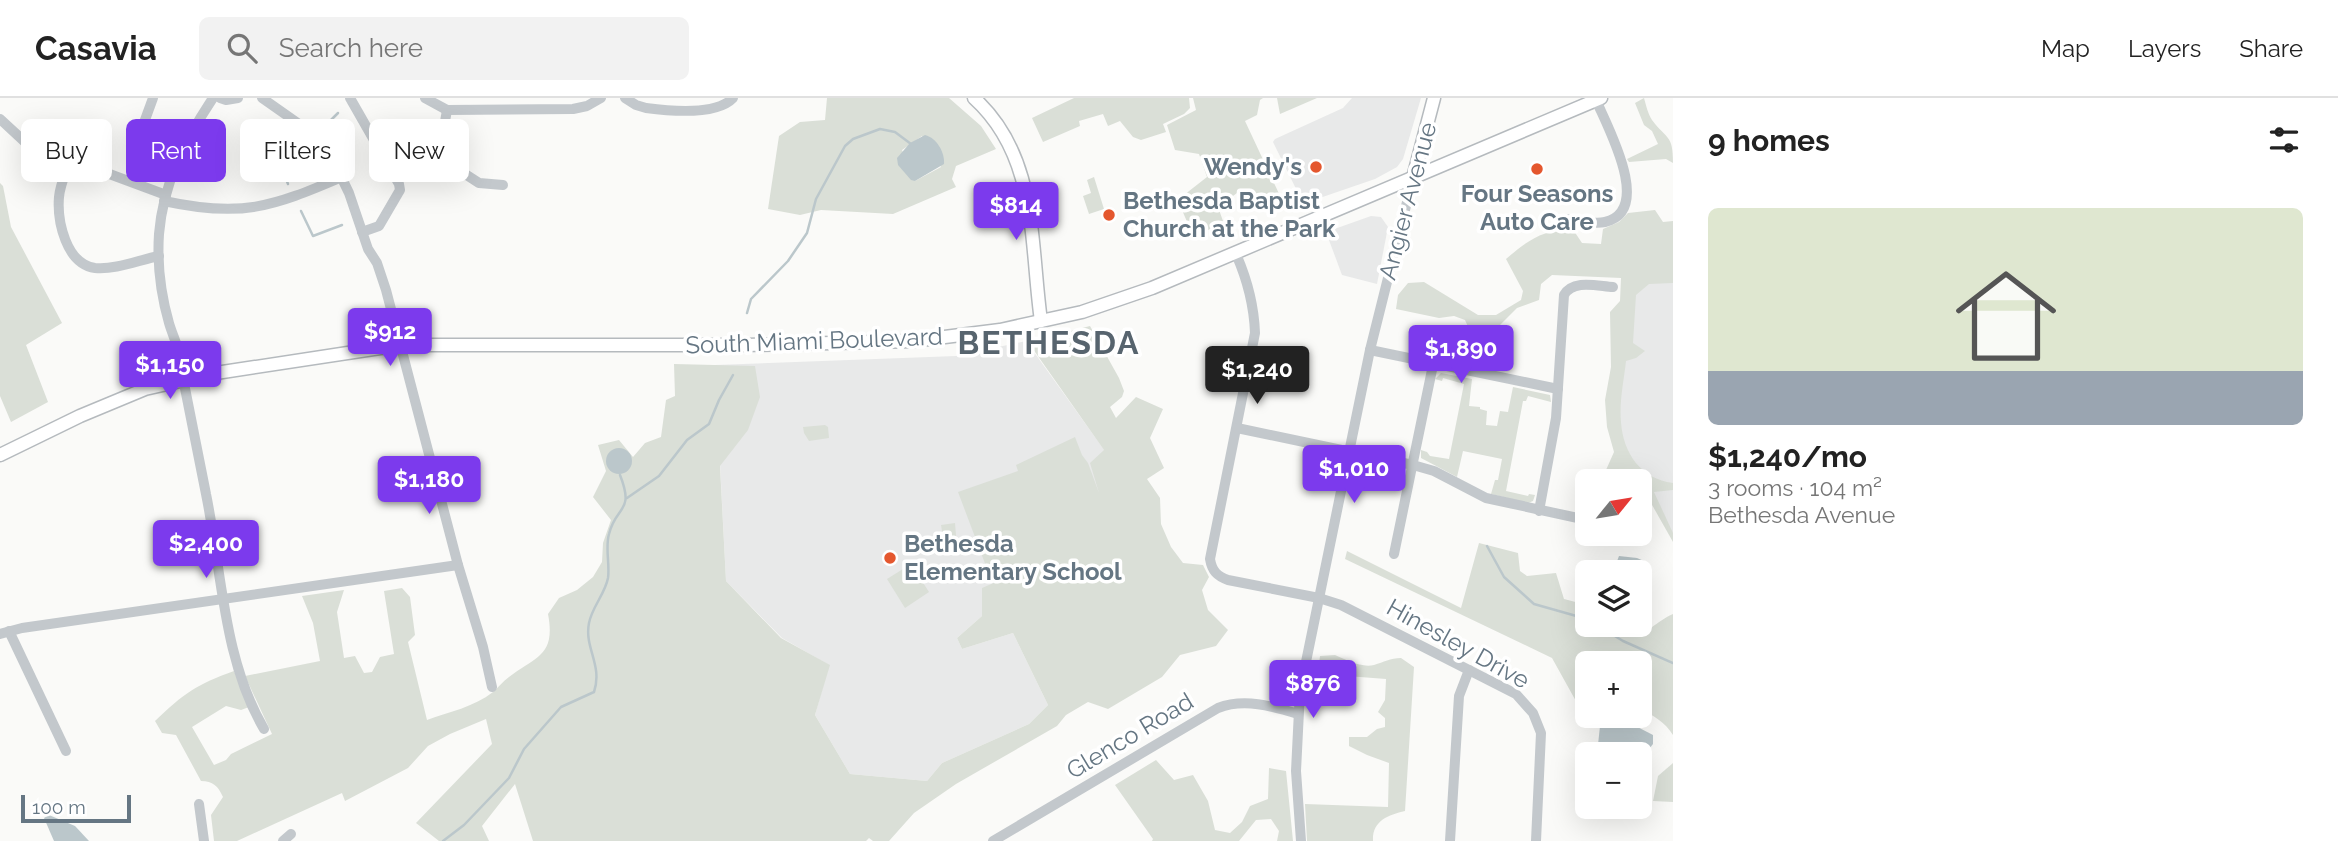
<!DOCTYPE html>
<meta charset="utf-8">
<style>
body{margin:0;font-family:Raleway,sans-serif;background:#f2f2f2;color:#222;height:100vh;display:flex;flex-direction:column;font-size:26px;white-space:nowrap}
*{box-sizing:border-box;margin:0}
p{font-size:23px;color:#767676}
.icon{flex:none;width:38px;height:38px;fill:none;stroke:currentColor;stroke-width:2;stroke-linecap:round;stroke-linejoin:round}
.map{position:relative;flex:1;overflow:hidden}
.panel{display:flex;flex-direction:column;background:#fff;width:665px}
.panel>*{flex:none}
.guide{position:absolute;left:21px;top:21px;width:665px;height:63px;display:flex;gap:14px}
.needle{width:46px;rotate:60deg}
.buttons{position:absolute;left:1575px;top:371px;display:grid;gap:14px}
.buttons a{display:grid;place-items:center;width:77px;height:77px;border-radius:10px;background:#fff;box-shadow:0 7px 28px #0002;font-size:35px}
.scale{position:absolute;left:21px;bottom:18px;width:110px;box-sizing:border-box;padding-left:7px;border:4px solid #657683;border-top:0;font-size:19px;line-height:24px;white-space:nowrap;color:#657683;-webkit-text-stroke:5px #fff;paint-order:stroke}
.price{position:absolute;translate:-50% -60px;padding:0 16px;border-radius:7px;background:#7c3aed;color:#fff;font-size:23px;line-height:46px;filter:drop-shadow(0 2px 4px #0008)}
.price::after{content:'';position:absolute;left:50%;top:42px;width:21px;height:16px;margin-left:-10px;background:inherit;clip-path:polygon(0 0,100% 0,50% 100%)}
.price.active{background:#222;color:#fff}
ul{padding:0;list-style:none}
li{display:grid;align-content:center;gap:14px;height:371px;padding:0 35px}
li+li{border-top:2px solid #e0e0e0}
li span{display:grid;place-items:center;height:217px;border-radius:10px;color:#555}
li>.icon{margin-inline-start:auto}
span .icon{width:126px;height:126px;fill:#fffc;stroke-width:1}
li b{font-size:30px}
h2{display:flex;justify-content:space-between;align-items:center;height:84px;padding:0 35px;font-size:30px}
.tag{padding:0 24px;border-radius:10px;background:#fff;box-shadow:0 7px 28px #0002;font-size:24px;line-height:63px}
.tag.active{background:#7c3aed;color:#fff}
header{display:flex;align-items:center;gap:42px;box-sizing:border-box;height:98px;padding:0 35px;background:#fff;border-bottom:2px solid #e0e0e0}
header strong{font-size:33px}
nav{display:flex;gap:38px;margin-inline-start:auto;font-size:24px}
.search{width:490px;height:63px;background:#f2f2f2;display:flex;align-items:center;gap:18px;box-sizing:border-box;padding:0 24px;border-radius:10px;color:#767676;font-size:26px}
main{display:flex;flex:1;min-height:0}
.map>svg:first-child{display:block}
</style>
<header>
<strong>Casavia</strong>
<div class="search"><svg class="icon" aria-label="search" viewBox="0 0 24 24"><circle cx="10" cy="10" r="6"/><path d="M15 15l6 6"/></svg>Search here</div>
<nav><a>Map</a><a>Layers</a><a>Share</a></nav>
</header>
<main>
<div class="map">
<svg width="1673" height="743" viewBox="0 0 1673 743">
<rect width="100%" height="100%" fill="#fafaf8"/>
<g fill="#e8e9e9">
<path d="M1352 0H1421L1403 61 1397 69 1375 81 1308 104 1302 103 1273 44 1275 41 1343 10Z"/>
<path d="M1371 118 1381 119 1388 129 1377 186 1342 177 1326 134Z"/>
<path d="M1673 178V441L1612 332 1625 201 1645 184Z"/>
<path d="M1026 243 1105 353 1113 436 982 518 957 540 962 551 1013 535 1048 607 1029 626 942 665 927 683 850 676 815 617 829 567 782 540 726 483 715 267 956 258Z"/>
</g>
<g fill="#dadfd7" fill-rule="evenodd">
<path d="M827 0H949L981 28 996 51 956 68 952 81 956 89 893 116 821 112 800 117 768 111 779 38 800 24 825 22ZM922 38 941 69 915 83 902 52Z"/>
<path d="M1074 0H1189L1190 10 1184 16 1163 26 1166 34 1141 42 1133 39 1120 23 1108 28 1103 16 1079 23 1080 28 1043 44 1032 20Z"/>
<path d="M1193 0H1263L1260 2 1257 17 1245 23 1282 102 1272 95 1254 103 1237 95 1218 109 1223 123 1205 134 1191 133 1182 112 1187 105 1184 97 1207 79 1199 56 1175 52 1167 27 1196 12Z"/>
<path d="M1277 0H1317L1280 16Z"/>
<path d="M1644 0C1646 7 1648 16 1652 22 1667 42 1673 36 1673 65L1666 61 1629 64 1627 61 1658 46 1652 33 1644 27 1635 5Z"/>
<path d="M1094 79 1104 111 1089 116 1083 98 1091 95 1087 82Z"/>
<path d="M0 85 3 88 11 129 62 225 26 247 48 304 11 324 0 298Z"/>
<path d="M1655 112 1663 124 1673 123V185L1649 186 1636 197 1633 245 1645 253 1636 260 1626 263C1624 282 1619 304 1621 324 1623 355 1641 381 1673 385V392L1654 394 1673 435V444L1634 375 1617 377 1606 372 1614 354 1607 329 1605 302 1611 269 1610 214 1620 203 1621 180 1552 177 1541 186 1539 202 1517 210 1499 228 1485 233 1469 231 1465 222 1454 218 1439 220 1396 211 1398 197 1408 185 1424 184 1478 217H1496L1521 202 1523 193 1506 161C1529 141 1542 133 1572 130L1582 145 1601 146 1603 131 1619 124 1628 115Z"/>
<path d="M1090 228 1119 280 1124 293 1122 299 1110 309 1116 320 1136 299 1163 311 1150 340 1164 370 1147 381 1160 400 1161 426 1171 449 1183 465 1203 467 1209 479 1202 492 1208 512 1228 532 1216 548 1180 557 1162 579 1108 611 1088 604 1066 617 1057 628 956 686 914 715 889 743H873L869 740 866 743H533L515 686 482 728 489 743H439L416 725 492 646 486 621 450 636 428 648 408 670 345 703 342 695 237 743H214L211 717 223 699C218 688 213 683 201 683L176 637 162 635 155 623C183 596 197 586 234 573L249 609 241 612 226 608 192 629 214 667 226 662 231 656 272 636 245 578 320 563 313 525 302 498 344 492 337 514 344 560 355 558 364 575 372 574 380 559 394 556 384 493 402 490 410 499 415 537 408 544 427 622C449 614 474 609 493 594 498 590 503 583 509 579 536 558 556 558 548 516L559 500 577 492 593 479 602 464 603 445 611 422 593 399 606 373 598 347 619 342 633 359 645 345 661 339 666 302 675 298 674 266 755 268 760 299 748 332 720 368 726 483 781 540 830 567 815 617 850 676 927 683 942 665 1029 626 1048 607 1013 535 962 551 957 540 982 518V490L1019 474 992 484 958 394 1018 373 1016 367 1075 339 1082 357 1088 365 1099 395 1090 365 1104 352 1028 244Z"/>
<path d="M1441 275 1472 281 1469 308 1480 309V311L1487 313 1486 327 1497 328 1500 313 1508 314 1513 289 1550 297 1551 304 1528 298 1526 303H1523L1506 393 1528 398 1529 396 1535 397 1533 403 1528 405 1491 396 1495 382H1498L1502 361 1463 353 1457 379 1421 360V352L1427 354 1430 358 1449 361 1464 286 1443 280 1442 283 1435 281Z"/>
<path d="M825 327 828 329 829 340 809 343 804 335 803 329Z"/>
<path d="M955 425 957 449 948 450 944 446 941 427Z"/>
<path d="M1479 445 1518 455 1520 473 1527 478 1556 475 1564 501 1587 507V527H1612C1633 555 1651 525 1673 516V637C1665 624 1653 617 1640 611V565H1587V618H1590L1587 623 1552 560 1345 461 1347 453 1461 510Z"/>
<path d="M911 466 929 494 905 510 887 481Z"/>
<path d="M1335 557C1347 562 1361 570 1374 567 1384 564 1390 560 1401 560L1414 569 1405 713C1388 717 1372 723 1373 743H1307L1305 706 1388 709 1389 665 1367 657 1349 648V639H1367L1377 631 1385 629V620L1378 614 1385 602 1386 581 1347 578 1335 574 1318 573 1320 558Z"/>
<path d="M1156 662 1174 682 1193 677 1208 703 1215 732 1230 735 1242 724 1250 708 1268 701 1269 670 1286 673 1293 743H1277L1279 733 1271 721 1256 722 1239 743H1152L1153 741 1115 687Z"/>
<path d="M1673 665V704L1653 703 1658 678Z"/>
</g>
<g fill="#bbc7cb">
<path d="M925 37C937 40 945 55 944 66L915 83 911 82 898 67 897 60 910 45Z"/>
<circle cx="619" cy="363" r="13"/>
<path d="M1619 458 1637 460 1644 463 1645 471 1640 496V474H1613Z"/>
<path d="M1610 619 1620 620 1653 637V646L1640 662V656H1597L1600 628Z"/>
<path d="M49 717 75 728 89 743H54L44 720Z"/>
</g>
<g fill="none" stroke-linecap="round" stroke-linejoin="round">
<g stroke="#bbc7cb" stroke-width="2.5">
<path d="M321 32 338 15"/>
<path d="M288 86 280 65 301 52"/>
<path d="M301 113 313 138 342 127"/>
<path d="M747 215 751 201 788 163 807 135 816 101 845 48 853 41 880 31 895 34 911 46"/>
<path d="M627 400 659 378 687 342 709 326 719 302 733 277"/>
<path d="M1487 448 1504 479 1534 506 1587 521"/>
<path d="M1597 527 1623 543 1673 565"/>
<path d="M443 743 464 727 509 680 524 651 561 609 594 594C603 567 584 550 589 525 592 509 605 496 608 480 610 466 605 450 609 436 616 407 635 415 620 377"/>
</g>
<defs>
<g id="major">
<path d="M974 0C1038 58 1030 144 1041 223"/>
<path d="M1413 80 1434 0"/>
<path d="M0 357 80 318 145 291 216 275 400 247H747L913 243 1000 232 1082 214 1152 190 1601 0"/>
</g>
</defs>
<use href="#major" stroke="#b5babe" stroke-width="15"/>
<g stroke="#c3c8cc" stroke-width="10">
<path d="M213 0C185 42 163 86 159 136 157 166 161 197 169 225 171 232 174 239 176 245 186 296 196 346 206 396 222 474 223 561 264 631"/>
<path d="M220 0 226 2 238 0"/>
<path d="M262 0 309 33 334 64 349 95 368 151 377 165 386 192 458 467 483 549 492 589"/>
<path d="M350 0 399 86 400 92 379 128 362 134"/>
<path d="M425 0 447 12 573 11 587 8 601 0"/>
<path d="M625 0 636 7 646 10C669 13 716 18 733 0"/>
<path d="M447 12 443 35 462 74 479 85 503 87"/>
<path d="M0 21 26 45 166 97"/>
<path d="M138 41 153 0"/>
<path d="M70 62C66 74 60 87 59 99 57 123 66 166 95 170 115 172 139 162 159 158"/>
<path d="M164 103C241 120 272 109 342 79"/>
<path d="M1562 121C1576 121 1591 127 1605 124 1654 113 1607 28 1596 2"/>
<path d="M1236 156C1247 181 1254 207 1255 235L1210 461C1212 473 1217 478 1228 482L1319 500 1341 507 1516 596 1533 615 1541 635 1536 743"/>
<path d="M1370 252 1558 291"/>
<path d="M1237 330 1413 367 1434 373 1486 400 1587 422"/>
<path d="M1539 413 1556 320 1564 197C1573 181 1597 188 1613 189"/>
<path d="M1640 433 1642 434"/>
<path d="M1394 456 1433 267"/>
<path d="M9 533 66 653"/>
<path d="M0 536 22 530 458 467"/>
<path d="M199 706 204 743"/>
<path d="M283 743 291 736"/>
<path d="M993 743 1218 610C1244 600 1272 608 1298 616"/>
<path d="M1301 743 1296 673 1300 593 1370 252 1413 80"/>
<path d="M1450 743 1459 598 1469 572"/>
</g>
<use href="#major" stroke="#fff" stroke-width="12"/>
</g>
<g fill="#e4572e" stroke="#fff" stroke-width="2.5">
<circle cx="1316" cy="69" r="7"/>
<circle cx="1537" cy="71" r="7"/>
<circle cx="1109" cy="117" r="7"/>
<circle cx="890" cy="460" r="7"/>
</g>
<g text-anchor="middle" stroke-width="7" stroke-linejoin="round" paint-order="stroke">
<g font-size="24" font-weight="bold" fill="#657683" stroke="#fff" text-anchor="start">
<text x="1302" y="77" text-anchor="end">Wendy's</text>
<text x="1537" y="104" text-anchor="middle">Four Seasons<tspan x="1537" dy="28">Auto Care</tspan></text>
<text x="1123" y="111">Bethesda Baptist<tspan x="1123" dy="28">Church at the Park</tspan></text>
<text x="904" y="454">Bethesda<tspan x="904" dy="28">Elementary School</tspan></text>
</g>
<g font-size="24" fill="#657683" stroke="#fff">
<text transform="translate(1408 103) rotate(-75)" y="8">Angier Avenue</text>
<text transform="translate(814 243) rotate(-2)" y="8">South Miami Boulevard</text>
<text transform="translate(1458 546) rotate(29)" y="8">Hinesley Drive</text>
<text transform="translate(1130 638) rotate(-31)" y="8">Glenco Road</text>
</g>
<g font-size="32" font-weight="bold" letter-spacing="2" fill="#57646e" stroke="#fff">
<text x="1049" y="256">BETHESDA</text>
</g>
</g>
</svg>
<div class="buttons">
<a><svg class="needle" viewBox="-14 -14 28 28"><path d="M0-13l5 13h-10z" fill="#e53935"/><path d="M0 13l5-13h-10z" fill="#767676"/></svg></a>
<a><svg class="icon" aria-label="layers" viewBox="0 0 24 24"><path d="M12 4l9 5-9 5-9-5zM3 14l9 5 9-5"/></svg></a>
<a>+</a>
<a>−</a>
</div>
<div class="scale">100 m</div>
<b class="price" style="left:1016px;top:144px">$814</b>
<b class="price" style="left:390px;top:270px">$912</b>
<b class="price" style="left:1461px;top:287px">$1,890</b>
<b class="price" style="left:170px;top:303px">$1,150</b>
<b class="price active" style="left:1257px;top:308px">$1,240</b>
<b class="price" style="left:1354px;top:407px">$1,010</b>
<b class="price" style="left:429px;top:418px">$1,180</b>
<b class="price" style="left:206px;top:482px">$2,400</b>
<b class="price" style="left:1313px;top:622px">$876</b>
<div class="guide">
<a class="tag">Buy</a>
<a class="tag active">Rent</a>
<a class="tag">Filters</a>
<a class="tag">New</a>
</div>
</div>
<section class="panel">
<h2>9 homes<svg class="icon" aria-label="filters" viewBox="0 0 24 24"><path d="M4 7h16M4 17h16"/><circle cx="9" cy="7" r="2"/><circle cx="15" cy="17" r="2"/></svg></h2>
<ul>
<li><span style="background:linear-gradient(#dfe7d0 75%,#9aa5b1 0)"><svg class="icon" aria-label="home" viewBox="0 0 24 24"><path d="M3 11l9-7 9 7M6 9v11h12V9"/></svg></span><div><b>$1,240/mo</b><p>3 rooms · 104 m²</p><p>Bethesda Avenue</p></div></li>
</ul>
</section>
</main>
